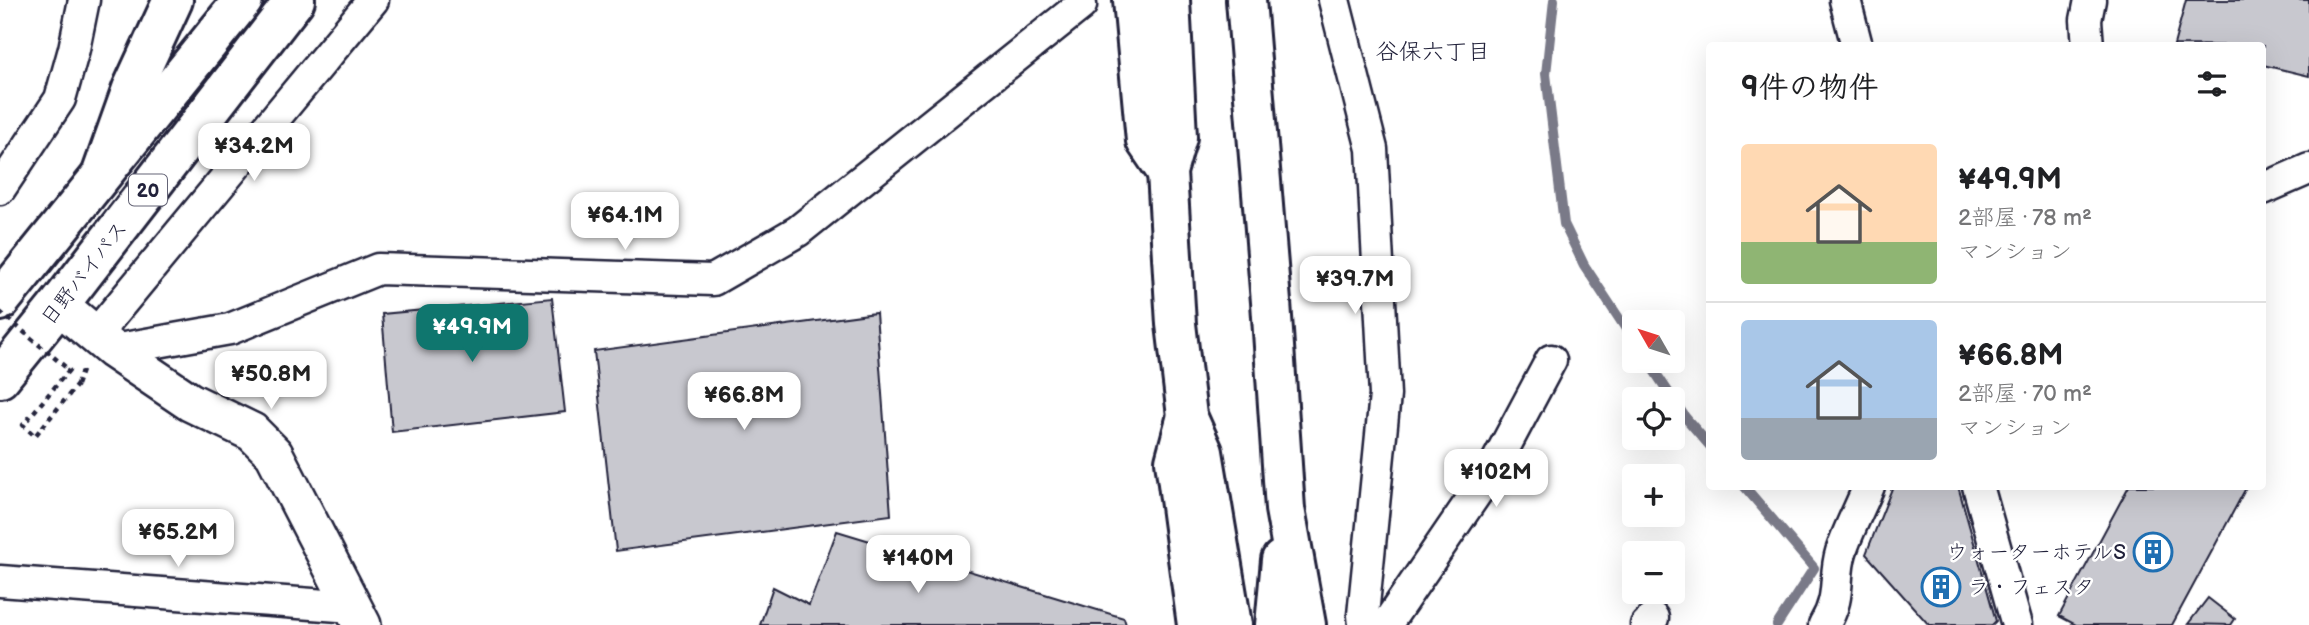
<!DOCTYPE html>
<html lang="ja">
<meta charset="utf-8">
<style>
body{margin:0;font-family:"Balsamiq Sans","Klee One",sans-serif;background:#f6f6f6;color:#202124;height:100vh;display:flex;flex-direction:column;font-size:26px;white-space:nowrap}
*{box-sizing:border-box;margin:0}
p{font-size:23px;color:#757577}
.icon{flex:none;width:38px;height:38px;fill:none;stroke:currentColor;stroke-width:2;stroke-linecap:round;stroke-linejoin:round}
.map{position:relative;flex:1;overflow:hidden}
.details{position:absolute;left:1706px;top:42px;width:560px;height:448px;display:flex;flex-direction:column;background:#fff;border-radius:7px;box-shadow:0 7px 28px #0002}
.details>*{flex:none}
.needle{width:46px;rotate:309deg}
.buttons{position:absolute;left:1622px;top:310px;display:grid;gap:14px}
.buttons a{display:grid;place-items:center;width:63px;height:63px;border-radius:7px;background:#fff;box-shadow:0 7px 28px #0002;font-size:35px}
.price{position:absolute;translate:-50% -60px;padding:0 16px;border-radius:14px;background:#fff;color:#222;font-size:23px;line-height:46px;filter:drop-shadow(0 2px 4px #0008)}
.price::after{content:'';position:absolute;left:50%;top:42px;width:21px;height:16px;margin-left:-10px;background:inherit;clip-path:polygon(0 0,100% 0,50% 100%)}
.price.active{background:#0f766e;color:#fff}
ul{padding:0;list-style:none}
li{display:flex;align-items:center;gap:21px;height:175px;padding:0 35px}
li+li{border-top:2px solid #e0e0e0}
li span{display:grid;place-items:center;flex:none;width:196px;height:140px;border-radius:7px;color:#555}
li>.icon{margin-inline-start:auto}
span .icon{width:84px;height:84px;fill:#fffc;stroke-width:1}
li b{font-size:30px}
h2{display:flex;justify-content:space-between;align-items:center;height:84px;padding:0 35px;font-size:30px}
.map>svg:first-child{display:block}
</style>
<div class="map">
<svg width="2309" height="625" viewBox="0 0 2309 625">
<rect width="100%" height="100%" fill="#fff"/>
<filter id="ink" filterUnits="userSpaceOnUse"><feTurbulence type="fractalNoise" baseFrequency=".0143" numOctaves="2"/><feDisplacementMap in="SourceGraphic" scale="14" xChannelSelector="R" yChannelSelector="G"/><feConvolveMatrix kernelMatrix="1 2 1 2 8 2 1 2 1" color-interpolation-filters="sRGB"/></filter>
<g filter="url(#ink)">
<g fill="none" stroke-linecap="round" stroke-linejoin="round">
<g stroke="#7a7a88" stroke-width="10">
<path d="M1554 0 1546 74 1564 224 1584 265 1634 341"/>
<path d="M1647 360 1685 417 1710 446"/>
<path d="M1744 486 1814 568 1777 625"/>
</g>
</g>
<g fill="#c8c8cf" stroke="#22223b" stroke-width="2">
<path d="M2186 0H2309V76L2263 65V46L2174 45Z"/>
<path d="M552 298 565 412 392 432 382 314Z"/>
<path d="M876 313 891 515 616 551 594 351Z"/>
<path d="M1893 486H1958L1996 621 1992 625H1929L1866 554Z"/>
<path d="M2129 486H2242L2246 488 2172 625H2076L2059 616Z"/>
<path d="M837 531 1124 618 1126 625H760L773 587 809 605Z"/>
<path d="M2208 598 2235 619 2231 625 2188 624Z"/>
</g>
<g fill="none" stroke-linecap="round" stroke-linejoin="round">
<defs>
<g id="minor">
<path d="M1334 0 1372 149 1385 395 1363 615 1364 625"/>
<path d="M1845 0 1857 46"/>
<path d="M2088 46 2086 20 2090 0"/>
<path d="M0 189 60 99 74 49 84 0"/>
<path d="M2263 189 2309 169"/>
<path d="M96 334 373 0"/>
<path d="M113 350 230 329 378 269 713 280 798 231 1081 5 1080 0"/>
<path d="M1978 486 2017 625"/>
<path d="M0 581 353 607"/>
<path d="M1386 625 1494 467 1551 360"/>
<path d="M1646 625 1653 618"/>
<path d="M1824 625C1842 596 1833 578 1841 552 1848 530 1860 508 1869 486"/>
</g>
<path id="tertiary" d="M59 305 113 350 190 402 252 432 274 454 362 625"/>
<g id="trunk">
<path d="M0 301 243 0"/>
<path d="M0 378 59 305 295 0"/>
</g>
<g id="motorway">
<path d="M1133 0 1146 141 1167 172"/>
<path d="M1170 0 1177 137 1167 172 1176 324 1187 416 1203 452 1232 625"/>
<path d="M1246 0 1271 302 1285 509 1306 625"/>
<path d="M102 173 132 89 173 0"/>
<path d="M1187 416 1175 461 1197 625"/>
<path d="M1275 625 1281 560"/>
</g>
</defs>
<use href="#minor" stroke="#22223b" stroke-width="35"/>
<use href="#tertiary" stroke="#22223b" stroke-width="42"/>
<use href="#trunk" stroke="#22223b" stroke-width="44"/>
<use href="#motorway" stroke="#22223b" stroke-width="44"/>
<path stroke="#22223b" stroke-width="4.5" stroke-dasharray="5 5" stroke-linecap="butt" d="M77 385 83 368"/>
<use href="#minor" stroke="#fff" stroke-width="30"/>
<use href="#tertiary" stroke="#fff" stroke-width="37"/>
<use href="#trunk" stroke="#fff" stroke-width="38"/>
<use href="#motorway" stroke="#fff" stroke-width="38"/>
<path stroke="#22223b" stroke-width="4.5" stroke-dasharray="5 5" stroke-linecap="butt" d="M0 312 69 370 23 425 35 436 77 385"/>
</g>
</g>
<defs>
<symbol id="building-ring" viewBox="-11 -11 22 22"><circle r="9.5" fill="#fff" stroke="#1f6fb2" stroke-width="1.5"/><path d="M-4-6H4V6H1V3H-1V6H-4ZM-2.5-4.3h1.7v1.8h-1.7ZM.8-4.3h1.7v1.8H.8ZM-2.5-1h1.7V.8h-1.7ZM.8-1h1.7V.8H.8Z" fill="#1f6fb2"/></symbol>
</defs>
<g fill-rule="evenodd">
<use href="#building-ring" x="2131" y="530" width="44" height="44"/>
<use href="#building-ring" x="1919" y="565" width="44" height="44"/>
</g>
<g text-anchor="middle" stroke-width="5" stroke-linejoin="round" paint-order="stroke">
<rect fill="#fff" stroke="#646476" stroke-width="2" x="129" y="174.5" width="38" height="31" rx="5"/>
<g font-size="19" font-weight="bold" fill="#22223b">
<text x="148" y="197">20</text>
</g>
<g font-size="21" fill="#22223b" stroke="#fff">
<text transform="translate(84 273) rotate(-52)" y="7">日野バイパス</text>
</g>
<g font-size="21" fill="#22223b" stroke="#fff" text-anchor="end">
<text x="2126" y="559">ウォーターホテルS</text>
<text x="1968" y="594" text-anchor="start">ラ・フェスタ</text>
</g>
<g font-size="23" fill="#22223b" stroke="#fff">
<text x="1433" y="59">谷保六丁目</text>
</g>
</g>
</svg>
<div class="buttons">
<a><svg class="needle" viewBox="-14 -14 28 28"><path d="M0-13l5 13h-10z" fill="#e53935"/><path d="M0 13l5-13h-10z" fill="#757577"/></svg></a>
<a><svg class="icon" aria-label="locate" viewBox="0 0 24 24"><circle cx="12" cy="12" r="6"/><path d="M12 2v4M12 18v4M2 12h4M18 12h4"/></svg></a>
<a>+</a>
<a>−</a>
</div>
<b class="price" style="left:254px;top:183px">¥34.2M</b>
<b class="price" style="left:625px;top:252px">¥64.1M</b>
<b class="price" style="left:1355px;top:316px">¥39.7M</b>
<b class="price active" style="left:472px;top:364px">¥49.9M</b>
<b class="price" style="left:271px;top:411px">¥50.8M</b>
<b class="price" style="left:744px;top:432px">¥66.8M</b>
<b class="price" style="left:1496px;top:509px">¥102M</b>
<b class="price" style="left:178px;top:569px">¥65.2M</b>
<b class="price" style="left:918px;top:595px">¥140M</b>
<section class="details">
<h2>9件の物件<svg class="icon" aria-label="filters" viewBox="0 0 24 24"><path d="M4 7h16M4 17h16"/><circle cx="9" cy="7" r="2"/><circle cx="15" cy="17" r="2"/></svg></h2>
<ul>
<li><span style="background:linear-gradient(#ffd9b3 70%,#8fb573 0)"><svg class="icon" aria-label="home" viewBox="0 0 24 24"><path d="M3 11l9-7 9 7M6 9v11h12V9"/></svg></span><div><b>¥49.9M</b><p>2部屋 · 78 m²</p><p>マンション</p></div></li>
<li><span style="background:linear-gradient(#a9c7e8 70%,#9aa5b1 0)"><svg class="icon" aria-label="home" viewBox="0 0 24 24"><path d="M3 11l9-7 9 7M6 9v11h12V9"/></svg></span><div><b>¥66.8M</b><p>2部屋 · 70 m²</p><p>マンション</p></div></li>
</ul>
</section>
</div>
